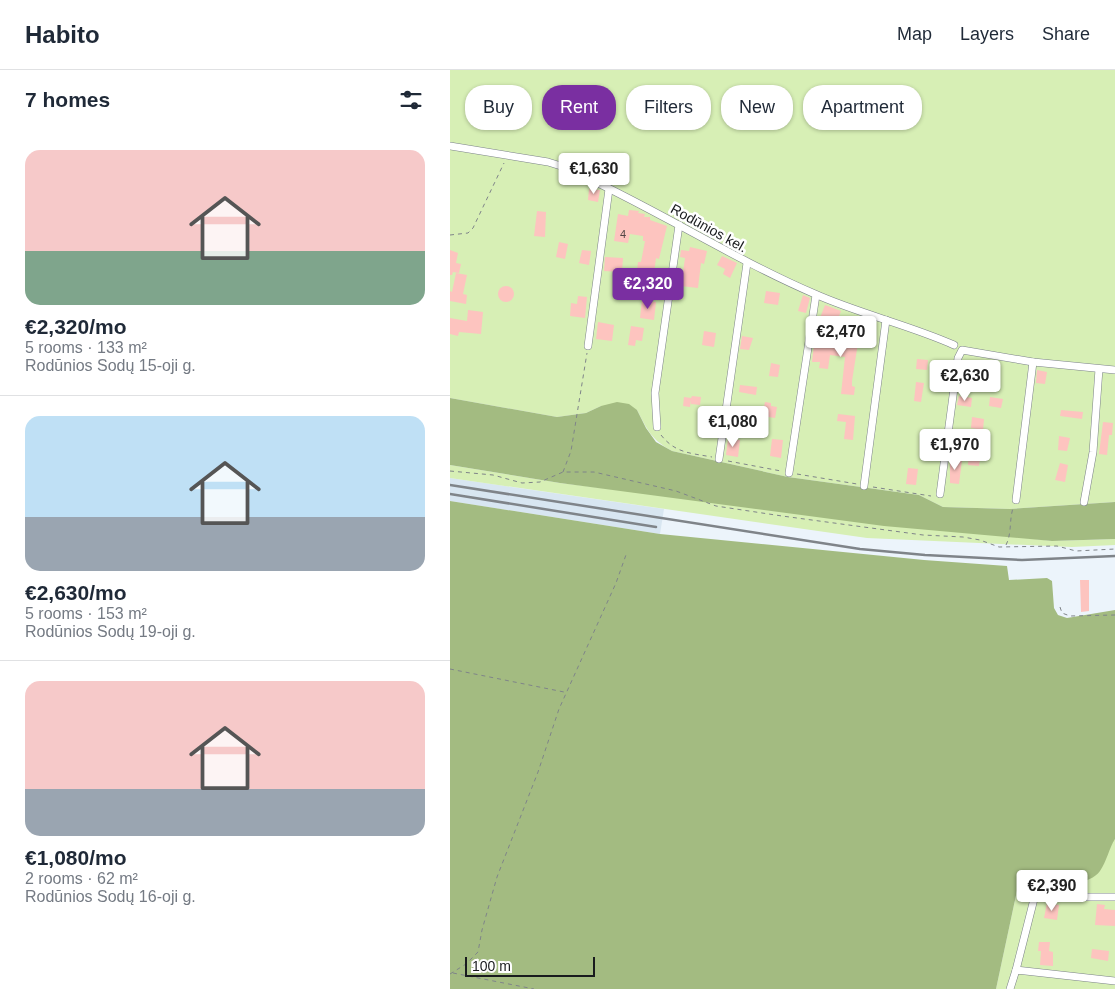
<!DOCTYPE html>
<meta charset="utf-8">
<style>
body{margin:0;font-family:Helvetica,sans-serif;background:#f2f2f3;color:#1f2937;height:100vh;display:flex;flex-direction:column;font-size:19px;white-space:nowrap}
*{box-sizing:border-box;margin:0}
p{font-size:16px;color:#747a83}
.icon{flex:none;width:28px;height:28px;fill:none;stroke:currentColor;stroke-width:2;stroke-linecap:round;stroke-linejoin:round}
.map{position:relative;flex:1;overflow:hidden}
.sheet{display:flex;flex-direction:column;background:#fff;width:450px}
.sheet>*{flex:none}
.guide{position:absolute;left:15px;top:15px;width:475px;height:45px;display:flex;gap:10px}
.scale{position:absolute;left:15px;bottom:12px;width:130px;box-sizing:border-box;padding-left:5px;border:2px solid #191b1e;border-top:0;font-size:14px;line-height:18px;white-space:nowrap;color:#191b1e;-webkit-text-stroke:4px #fff;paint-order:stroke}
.price{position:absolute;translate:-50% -42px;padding:0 11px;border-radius:5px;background:#fff;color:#222;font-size:16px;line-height:32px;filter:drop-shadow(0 1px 2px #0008)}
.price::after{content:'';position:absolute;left:50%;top:30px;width:15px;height:11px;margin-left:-8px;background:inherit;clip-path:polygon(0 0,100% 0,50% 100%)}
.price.on{background:#7a2fa1;color:#fff}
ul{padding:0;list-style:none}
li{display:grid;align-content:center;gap:10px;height:265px;padding:0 25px}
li+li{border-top:1px solid #e0e1e3}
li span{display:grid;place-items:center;height:155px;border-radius:15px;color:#555}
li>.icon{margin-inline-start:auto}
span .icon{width:90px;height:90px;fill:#fffc;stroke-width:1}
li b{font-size:21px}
h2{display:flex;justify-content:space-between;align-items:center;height:60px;padding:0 25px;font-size:21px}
.tag{padding:0 18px;border-radius:20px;background:#fff;box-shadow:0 1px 4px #0004;font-size:18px;line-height:45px}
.tag.on{background:#7a2fa1;color:#fff}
header{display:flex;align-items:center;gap:30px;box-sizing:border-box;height:70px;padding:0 25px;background:#fff;border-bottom:1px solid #e0e1e3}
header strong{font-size:24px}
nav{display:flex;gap:28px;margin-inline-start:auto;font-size:18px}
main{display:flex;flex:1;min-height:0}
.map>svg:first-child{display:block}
</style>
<header>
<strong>Habito</strong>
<nav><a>Map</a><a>Layers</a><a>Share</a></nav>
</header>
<main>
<section class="sheet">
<h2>7 homes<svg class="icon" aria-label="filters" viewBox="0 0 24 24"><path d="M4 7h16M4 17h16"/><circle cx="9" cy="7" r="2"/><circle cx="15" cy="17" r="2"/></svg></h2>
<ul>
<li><span style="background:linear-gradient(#f6c9c9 65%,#7fa58c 0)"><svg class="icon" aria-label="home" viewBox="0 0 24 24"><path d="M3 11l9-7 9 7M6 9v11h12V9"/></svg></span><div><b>€2,320/mo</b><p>5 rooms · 133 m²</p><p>Rodūnios Sodų 15-oji g.</p></div></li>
<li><span style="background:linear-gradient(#bfe0f5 65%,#9aa5b1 0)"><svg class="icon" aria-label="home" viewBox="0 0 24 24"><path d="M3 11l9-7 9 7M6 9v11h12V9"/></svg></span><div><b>€2,630/mo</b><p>5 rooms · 153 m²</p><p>Rodūnios Sodų 19-oji g.</p></div></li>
<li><span style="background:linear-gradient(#f6c9c9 70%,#9aa5b1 0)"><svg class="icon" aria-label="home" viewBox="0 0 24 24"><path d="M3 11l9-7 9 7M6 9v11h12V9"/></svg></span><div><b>€1,080/mo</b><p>2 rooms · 62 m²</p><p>Rodūnios Sodų 16-oji g.</p></div></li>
</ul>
</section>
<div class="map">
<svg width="665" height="919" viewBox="0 0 665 919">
<rect width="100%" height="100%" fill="#ecf4fb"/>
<path fill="#d8e6f1" d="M0 408 214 439 210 464 0 431Z"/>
<g fill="#d7efb5">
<path d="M0 0H665V432L560 439 493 437 469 425 338 407 222 381C201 369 198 361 187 340L151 336 136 343 107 347 0 328Z"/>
<path d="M0 395 110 413 602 471 665 469V475L622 477 417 468 0 408Z"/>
<path d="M665 769V919H546L568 816 622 814Z"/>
</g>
<g fill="#a3bb81">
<path d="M0 328 107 347 136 343 151 336 167 332 179 334 187 340 196 358 206 372 222 381 338 407 469 425 493 437 560 439 665 432V469L602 471 434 456 110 413 0 395Z"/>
<path d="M0 431 210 464 474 490 557 496 559 510 597 508 602 511 604 538 608 545 617 548 665 540V769C659 778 657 791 650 801 636 820 590 815 568 816L546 919H0Z"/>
</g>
<g fill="#fdc4bf">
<path d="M139 119 150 120 148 132 138 130Z"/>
<path d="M179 140 189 141 188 143 195 144 194 147H200V150L217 156 209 189 206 188 203 210 186 208 188 192H191L195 171H193V166L180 164 178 173 164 171 168 144 178 146Z"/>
<path d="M87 141 96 142 95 167 84 166Z"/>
<path d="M109 172 118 174 115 189 106 187Z"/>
<path d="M240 177 257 181 254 194 251 193 248 218 231 216 235 188 230 187 231 180 239 181Z"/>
<path d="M0 180 8 183 6 193 11 194 9 203 3 202 2 205H0Z"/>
<path d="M132 180 141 181 139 195 129 193Z"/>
<path d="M272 186 287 193 280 208 273 204 275 199 267 195Z"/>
<path d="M155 187 173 188 172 202 154 201Z"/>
<path d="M6 203 17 205 13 224 17 225 16 234 0 231V221L2 222Z"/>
<circle cx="56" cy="224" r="8"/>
<path d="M316 221 330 223 328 235 314 233Z"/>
<path d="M353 225 360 228 356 243 348 241Z"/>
<path d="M128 226 137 227 135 248 120 246 121 233 127 234Z"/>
<path d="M192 230 206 232 204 250 190 248Z"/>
<path d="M375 235 391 241 386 254 370 248Z"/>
<path d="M18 240 33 242 31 264 9 262 8 266 0 264V248L17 251Z"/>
<path d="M148 252 164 255 162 271 146 269Z"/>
<path d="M399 253 411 254 402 311V316L405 317 404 325 391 324 395 287 380 285 378 299 369 298 370 292H362L364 274 399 278 402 260H399Z"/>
<path d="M181 256 194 258 192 271 186 270 185 276 178 275Z"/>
<path d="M254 261 266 263 264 277 252 275Z"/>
<path d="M292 266 303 268 299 280 290 279Z"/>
<path d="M467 289 478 290 477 300 466 299Z"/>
<path d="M321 293 330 295 328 307 319 306Z"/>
<path d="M587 300 597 302 595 314 586 313Z"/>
<path d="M466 312 474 313 471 332 464 331Z"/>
<path d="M290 315 307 317 306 325 289 322Z"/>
<path d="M242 326 251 327 250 335 241 334V330L240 337 233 336 234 327 241 328Z"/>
<path d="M509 326 522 328 521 337 507 335Z"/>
<path d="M540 327 553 329 551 338 539 336Z"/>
<path d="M315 332 321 333V336L327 337 325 348 312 346Z"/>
<path d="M295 339 307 341 305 354 293 353Z"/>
<path d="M611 340 633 342 632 349 610 346Z"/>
<path d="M388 344 405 346 403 370 394 369 396 352 387 351Z"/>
<path d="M522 347 534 349 533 360 521 358Z"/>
<path d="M653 352 663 353 662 365H659L657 385 649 384Z"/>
<path d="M609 366 620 368 617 381 608 380Z"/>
<path d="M278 369 290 370 288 387 276 385Z"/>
<path d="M322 369 333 370 331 388 320 386Z"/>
<path d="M519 379 531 381 529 396 518 395Z"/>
<path d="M500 389 512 390 509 414 500 413Z"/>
<path d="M610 393 618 395 615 412 605 410Z"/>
<path d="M458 398 468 399 466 415 456 414Z"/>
<path d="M630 510H639V541L631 542Z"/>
<path d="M597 833 609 835 607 850 594 848Z"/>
<path d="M647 834 655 835 654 839 665 840V856L645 855Z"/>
<path d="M589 872H600L599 881 603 882V896L590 895 591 881H588Z"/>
<path d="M642 879 659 881 658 891 641 888Z"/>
</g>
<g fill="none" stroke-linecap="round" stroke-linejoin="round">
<defs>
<g id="minor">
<path d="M0 76 98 92 114 97C200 135 279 187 365 224 410 244 459 255 504 275"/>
<path d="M138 276 159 119"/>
<path d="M207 357 205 323 229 155"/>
<path d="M269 389 297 193"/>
<path d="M339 403 366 225"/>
<path d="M414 416 436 250"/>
<path d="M490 424 508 288 512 280 583 292 665 300"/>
<path d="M566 430 583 292"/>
<path d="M634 432 643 382 649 299"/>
<path d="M566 900 584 829 589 827H665"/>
<path d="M560 919 566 900 665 911"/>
</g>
</defs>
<use href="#minor" stroke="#7b8288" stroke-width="8"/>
<g stroke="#7f8489" stroke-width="1" stroke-dasharray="4 4" stroke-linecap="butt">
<path d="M0 165 18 163 23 158 54 93"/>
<path d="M211 365C225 383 240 383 262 387"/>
<path d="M278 391 331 401"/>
<path d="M0 401 43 405 72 413 90 412 113 402H144L226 421 266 436 332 446 473 465 513 467 530 470 549 477 607 476 626 481 665 479"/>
<path d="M113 402 121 381 137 283"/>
<path d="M347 404 407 414"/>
<path d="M423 417 481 426"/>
<path d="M556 475C562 463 559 451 563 438"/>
<path d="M610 537 612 543 620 546 665 545"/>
<path d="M0 599 114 622"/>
<path d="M3 903 84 919"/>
<path d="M0 904 16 894 28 882 32 860 47 807 88 702 109 639 166 513 177 482"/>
</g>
<use href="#minor" stroke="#fff" stroke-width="7"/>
<g stroke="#7f8489" stroke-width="2.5">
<path d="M0 415 410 479 475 485 572 490 665 486"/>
<path d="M0 424 206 457"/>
</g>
</g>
<g text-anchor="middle" stroke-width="5" stroke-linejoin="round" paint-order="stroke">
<g font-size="11" fill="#524546">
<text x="173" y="168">4</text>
</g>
<g font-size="14" fill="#191b1e" stroke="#fff">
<text transform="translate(259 158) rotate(29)" y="5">Rodūnios kel.</text>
</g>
</g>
</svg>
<div class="scale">100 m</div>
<b class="price" style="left:144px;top:125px">€1,630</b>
<b class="price on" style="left:198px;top:240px">€2,320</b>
<b class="price" style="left:391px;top:288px">€2,470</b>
<b class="price" style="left:515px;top:332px">€2,630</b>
<b class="price" style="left:283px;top:378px">€1,080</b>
<b class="price" style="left:505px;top:401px">€1,970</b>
<b class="price" style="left:602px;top:842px">€2,390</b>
<div class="guide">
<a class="tag">Buy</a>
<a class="tag on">Rent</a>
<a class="tag">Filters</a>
<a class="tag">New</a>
<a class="tag">Apartment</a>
</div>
</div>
</main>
